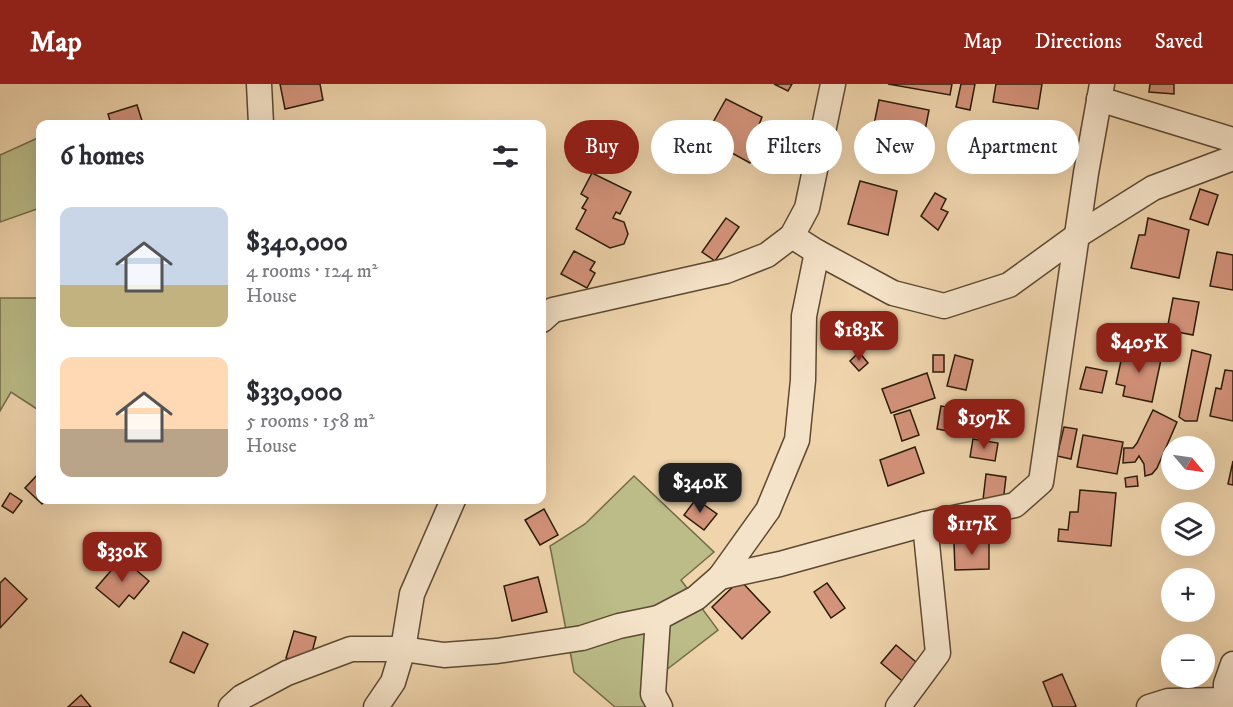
<!DOCTYPE html>
<meta charset="utf-8">
<style>
body{margin:0;font-family:"IM FELL DW Pica",serif;background:#f2f2f3;color:#2b2b33;height:100vh;display:flex;flex-direction:column;font-size:22px;white-space:nowrap}
*{box-sizing:border-box;margin:0}
p{font-size:20px;color:#7c7c81}
.icon{flex:none;width:33px;height:33px;fill:none;stroke:currentColor;stroke-width:2;stroke-linecap:round;stroke-linejoin:round}
.map{position:relative;flex:1;overflow:hidden}
.sheet{position:absolute;left:36px;top:36px;width:510px;height:384px;display:flex;flex-direction:column;background:#fff;border-radius:12px;box-shadow:0 6px 24px #0002}
.sheet>*{flex:none}
.guide{position:absolute;left:564px;top:36px;width:570px;height:54px;display:flex;gap:12px}
.needle{width:39px;rotate:119deg}
.tools{position:absolute;left:1161px;top:352px;display:grid;gap:12px}
.tools a{display:grid;place-items:center;width:54px;height:54px;border-radius:50%;background:#fff;box-shadow:0 6px 24px #0002;font-size:30px}
.price{position:absolute;translate:-50% -51px;padding:0 14px;border-radius:12px;background:#8f2418;color:#fff;font-size:20px;line-height:39px;filter:drop-shadow(0 2px 3px #0008)}
.price::after{content:'';position:absolute;left:50%;top:36px;width:18px;height:14px;margin-left:-9px;background:inherit;clip-path:polygon(0 0,100% 0,50% 100%)}
.price.current{background:#222;color:#fff}
ul{padding:0;list-style:none}
li{display:flex;align-items:center;gap:18px;height:150px;padding:0 24px}
li span{display:grid;place-items:center;flex:none;width:168px;height:120px;border-radius:12px;color:#555}
li>.icon{margin-inline-start:auto}
span .icon{width:72px;height:72px;fill:#fffc;stroke-width:1}
li b{font-size:26px}
h2{display:flex;justify-content:space-between;align-items:center;height:72px;padding:0 24px;font-size:26px}
.pill{padding:0 21px;border-radius:27px;background:#fff;box-shadow:0 6px 24px #0002;font-size:21px;line-height:54px}
.pill.current{background:#8f2418;color:#fff}
header{display:flex;align-items:center;gap:36px;box-sizing:border-box;height:84px;padding:0 30px;background:#8f2418;color:#fff}
header strong{font-size:28px}
nav{display:flex;gap:33px;margin-inline-start:auto;font-size:21px}
.map>svg:first-child{display:block}
</style>
<header>
<strong>Map</strong>
<nav><a>Map</a><a>Directions</a><a>Saved</a></nav>
</header>
<div class="map">
<svg width="1233" height="623" viewBox="0 0 1233 623">
<rect width="100%" height="100%" fill="#efd4ac"/>
<filter id="stains"><feTurbulence type="fractalNoise" baseFrequency=".00333" numOctaves="4"/><feColorMatrix values="0 0 0 0 .2 0 0 0 0 .09 0 0 0 0 .02 0 0 0 .5 -.17"/></filter>
<radialGradient id="worn" r=".72"><stop offset=".6" stop-color="#630" stop-opacity="0"/><stop offset="1" stop-color="#630" stop-opacity=".3"/></radialGradient>
<g fill="#bbbc88" stroke="#736c48" stroke-width="1.5">
<path d="M40 53V124L0 138V71Z"/>
<path d="M0 214H40V327L11 308 0 327Z"/>
<path d="M634 392 714 468 681 496 718 546 648 600 667 623H615L574 588 550 462 585 440Z"/>
</g>
<g fill="#d4937b" stroke="#2b1b08" stroke-width="1.5">
<path d="M280 0H320L323 16 285 25Z"/>
<path d="M774 0H792L788 7Z"/>
<path d="M888 0H952L950 11Z"/>
<path d="M961 0H975L970 26 956 23Z"/>
<path d="M996 0H1042L1038 25 993 18Z"/>
<path d="M1150 0H1174V10L1149 8Z"/>
<path d="M726 15 762 33 753 56 761 59 750 79 710 57 717 42 712 40Z"/>
<path d="M879 16 929 26 922 62 904 58 902 66 870 60Z"/>
<path d="M137 21 143 40H111L108 30Z"/>
<path d="M775 43 784 48 781 54 770 52Z"/>
<path d="M592 89 631 108 620 130 616 128 613 134 624 138 628 150 624 160 610 164 576 145 586 126 582 124 588 114 581 110Z"/>
<path d="M860 97 897 107 888 151 848 140Z"/>
<path d="M1200 105 1218 111 1208 141 1190 135Z"/>
<path d="M935 109 946 115 941 125 948 128 938 146 921 132Z"/>
<path d="M726 134 739 143 715 177 702 168Z"/>
<path d="M1148 134 1189 146 1179 194 1131 184 1139 151H1145Z"/>
<path d="M574 167 595 178 590 186 595 189 587 204 561 190Z"/>
<path d="M1217 168 1233 171V206L1210 202Z"/>
<path d="M1173 214 1199 218 1193 251 1167 246Z"/>
<path d="M1124 263 1162 271 1152 318 1123 312 1125 302 1116 300Z"/>
<path d="M1192 266 1211 271 1197 337H1185L1179 333Z"/>
<path d="M859 268 868 279 859 287 850 277Z"/>
<rect x="933" y="271" width="11" height="17"/>
<path d="M955 271 973 276 966 306 947 302Z"/>
<path d="M1086 283 1107 287 1102 309 1080 305Z"/>
<path d="M1225 286 1233 287V337L1210 332 1216 304 1221 305Z"/>
<path d="M927 289 935 314 891 329 882 305Z"/>
<path d="M941 322 957 325 953 348 937 345Z"/>
<path d="M910 326 919 351 902 357 894 331Z"/>
<path d="M1153 326 1177 338 1157 384 1152 390 1145 392 1144 380 1139 372 1135 378 1123 379 1124 364H1133L1137 359Z"/>
<path d="M1064 343 1077 345 1071 375 1057 372Z"/>
<path d="M1083 351 1123 358 1117 390 1077 383Z"/>
<path d="M973 355 998 359 995 377 970 373Z"/>
<path d="M915 363 924 389 888 402 880 376Z"/>
<path d="M1233 377V401L1228 400Z"/>
<path d="M40 388V416H46L42 420 25 404Z"/>
<path d="M986 390 1006 393 1003 418 983 416Z"/>
<path d="M1137 392 1138 402 1126 403 1125 394Z"/>
<path d="M1080 406 1116 409 1111 462 1058 457 1059 445 1068 446 1070 428H1078Z"/>
<path d="M10 409 22 417 13 429 2 422Z"/>
<path d="M696 415 717 430 704 446 684 431Z"/>
<path d="M544 425 558 451 540 461 525 436Z"/>
<path d="M989 458V485L955 486 954 459Z"/>
<path d="M122 474 149 497 134 515 129 511 119 523 96 504Z"/>
<path d="M538 493 547 528 512 537 504 502Z"/>
<path d="M5 494 27 515 0 544V499Z"/>
<path d="M740 496 770 528 742 555 712 523Z"/>
<path d="M827 499 845 524 831 534 814 508Z"/>
<path d="M294 547 316 553 309 580 286 574Z"/>
<path d="M183 548 208 560 194 589 170 578Z"/>
<path d="M896 561 922 583 907 601 881 579Z"/>
<path d="M1062 590 1076 622 1073 623H1053L1043 598Z"/>
<path d="M81 611 91 623H68Z"/>
</g>
<g fill="none" stroke-linecap="round" stroke-linejoin="round">
<defs>
<g id="street">
<path d="M259 0 261 40"/>
<path d="M1099 15 1233 56"/>
<path d="M792 152 817 168 893 209 944 222 1009 201 1078 151 1153 104 1233 74"/>
<path d="M542 236 553 226 726 187 767 171 792 152 807 124 833 0"/>
<path d="M720 493 780 480 925 440 1015 421 1041 398 1086 89 1102 0"/>
<path d="M658 534 653 610 660 623"/>
<path d="M1226 616V600L1233 580"/>
<path d="M231 623 242 613 287 589 351 565H403L444 571 497 567 582 554 619 542 658 534 696 514 720 493 768 426 797 356 803 296 804 232 817 168"/>
<path d="M376 623 393 598 403 565 412 510 453 416"/>
<path d="M898 623 938 569 925 440"/>
<path d="M1149 623 1168 617 1226 616 1233 622"/>
</g>
</defs>
<use href="#street" stroke="#5c4931" stroke-width="27"/>
<use href="#street" stroke="#f5e3c9" stroke-width="24"/>
</g>
<rect width="100%" height="100%" filter="url(#stains)"/>
<rect width="100%" height="100%" fill="url(#worn)"/>
</svg>
<div class="tools">
<a><svg class="needle" viewBox="-14 -14 28 28"><path d="M0-13l5 13h-10z" fill="#e53935"/><path d="M0 13l5-13h-10z" fill="#7c7c81"/></svg></a>
<a><svg class="icon" aria-label="layers" viewBox="0 0 24 24"><path d="M12 4l9 5-9 5-9-5zM3 14l9 5 9-5"/></svg></a>
<a>+</a>
<a>−</a>
</div>
<b class="price" style="left:859px;top:278px">$183K</b>
<b class="price" style="left:1139px;top:290px">$405K</b>
<b class="price" style="left:984px;top:366px">$197K</b>
<b class="price current" style="left:700px;top:430px">$340K</b>
<b class="price" style="left:972px;top:472px">$117K</b>
<b class="price" style="left:122px;top:499px">$330K</b>
<div class="guide">
<a class="pill current">Buy</a>
<a class="pill">Rent</a>
<a class="pill">Filters</a>
<a class="pill">New</a>
<a class="pill">Apartment</a>
</div>
<section class="sheet">
<h2>6 homes<svg class="icon" aria-label="filters" viewBox="0 0 24 24"><path d="M4 7h16M4 17h16"/><circle cx="9" cy="7" r="2"/><circle cx="15" cy="17" r="2"/></svg></h2>
<ul>
<li><span style="background:linear-gradient(#c9d6e8 65%,#c2b280 0)"><svg class="icon" aria-label="home" viewBox="0 0 24 24"><path d="M3 11l9-7 9 7M6 9v11h12V9"/></svg></span><div><b>$340,000</b><p>4 rooms · 124 m²</p><p>House</p></div></li>
<li><span style="background:linear-gradient(#ffd9b3 60%,#b9a48a 0)"><svg class="icon" aria-label="home" viewBox="0 0 24 24"><path d="M3 11l9-7 9 7M6 9v11h12V9"/></svg></span><div><b>$330,000</b><p>5 rooms · 158 m²</p><p>House</p></div></li>
</ul>
</section>
</div>
